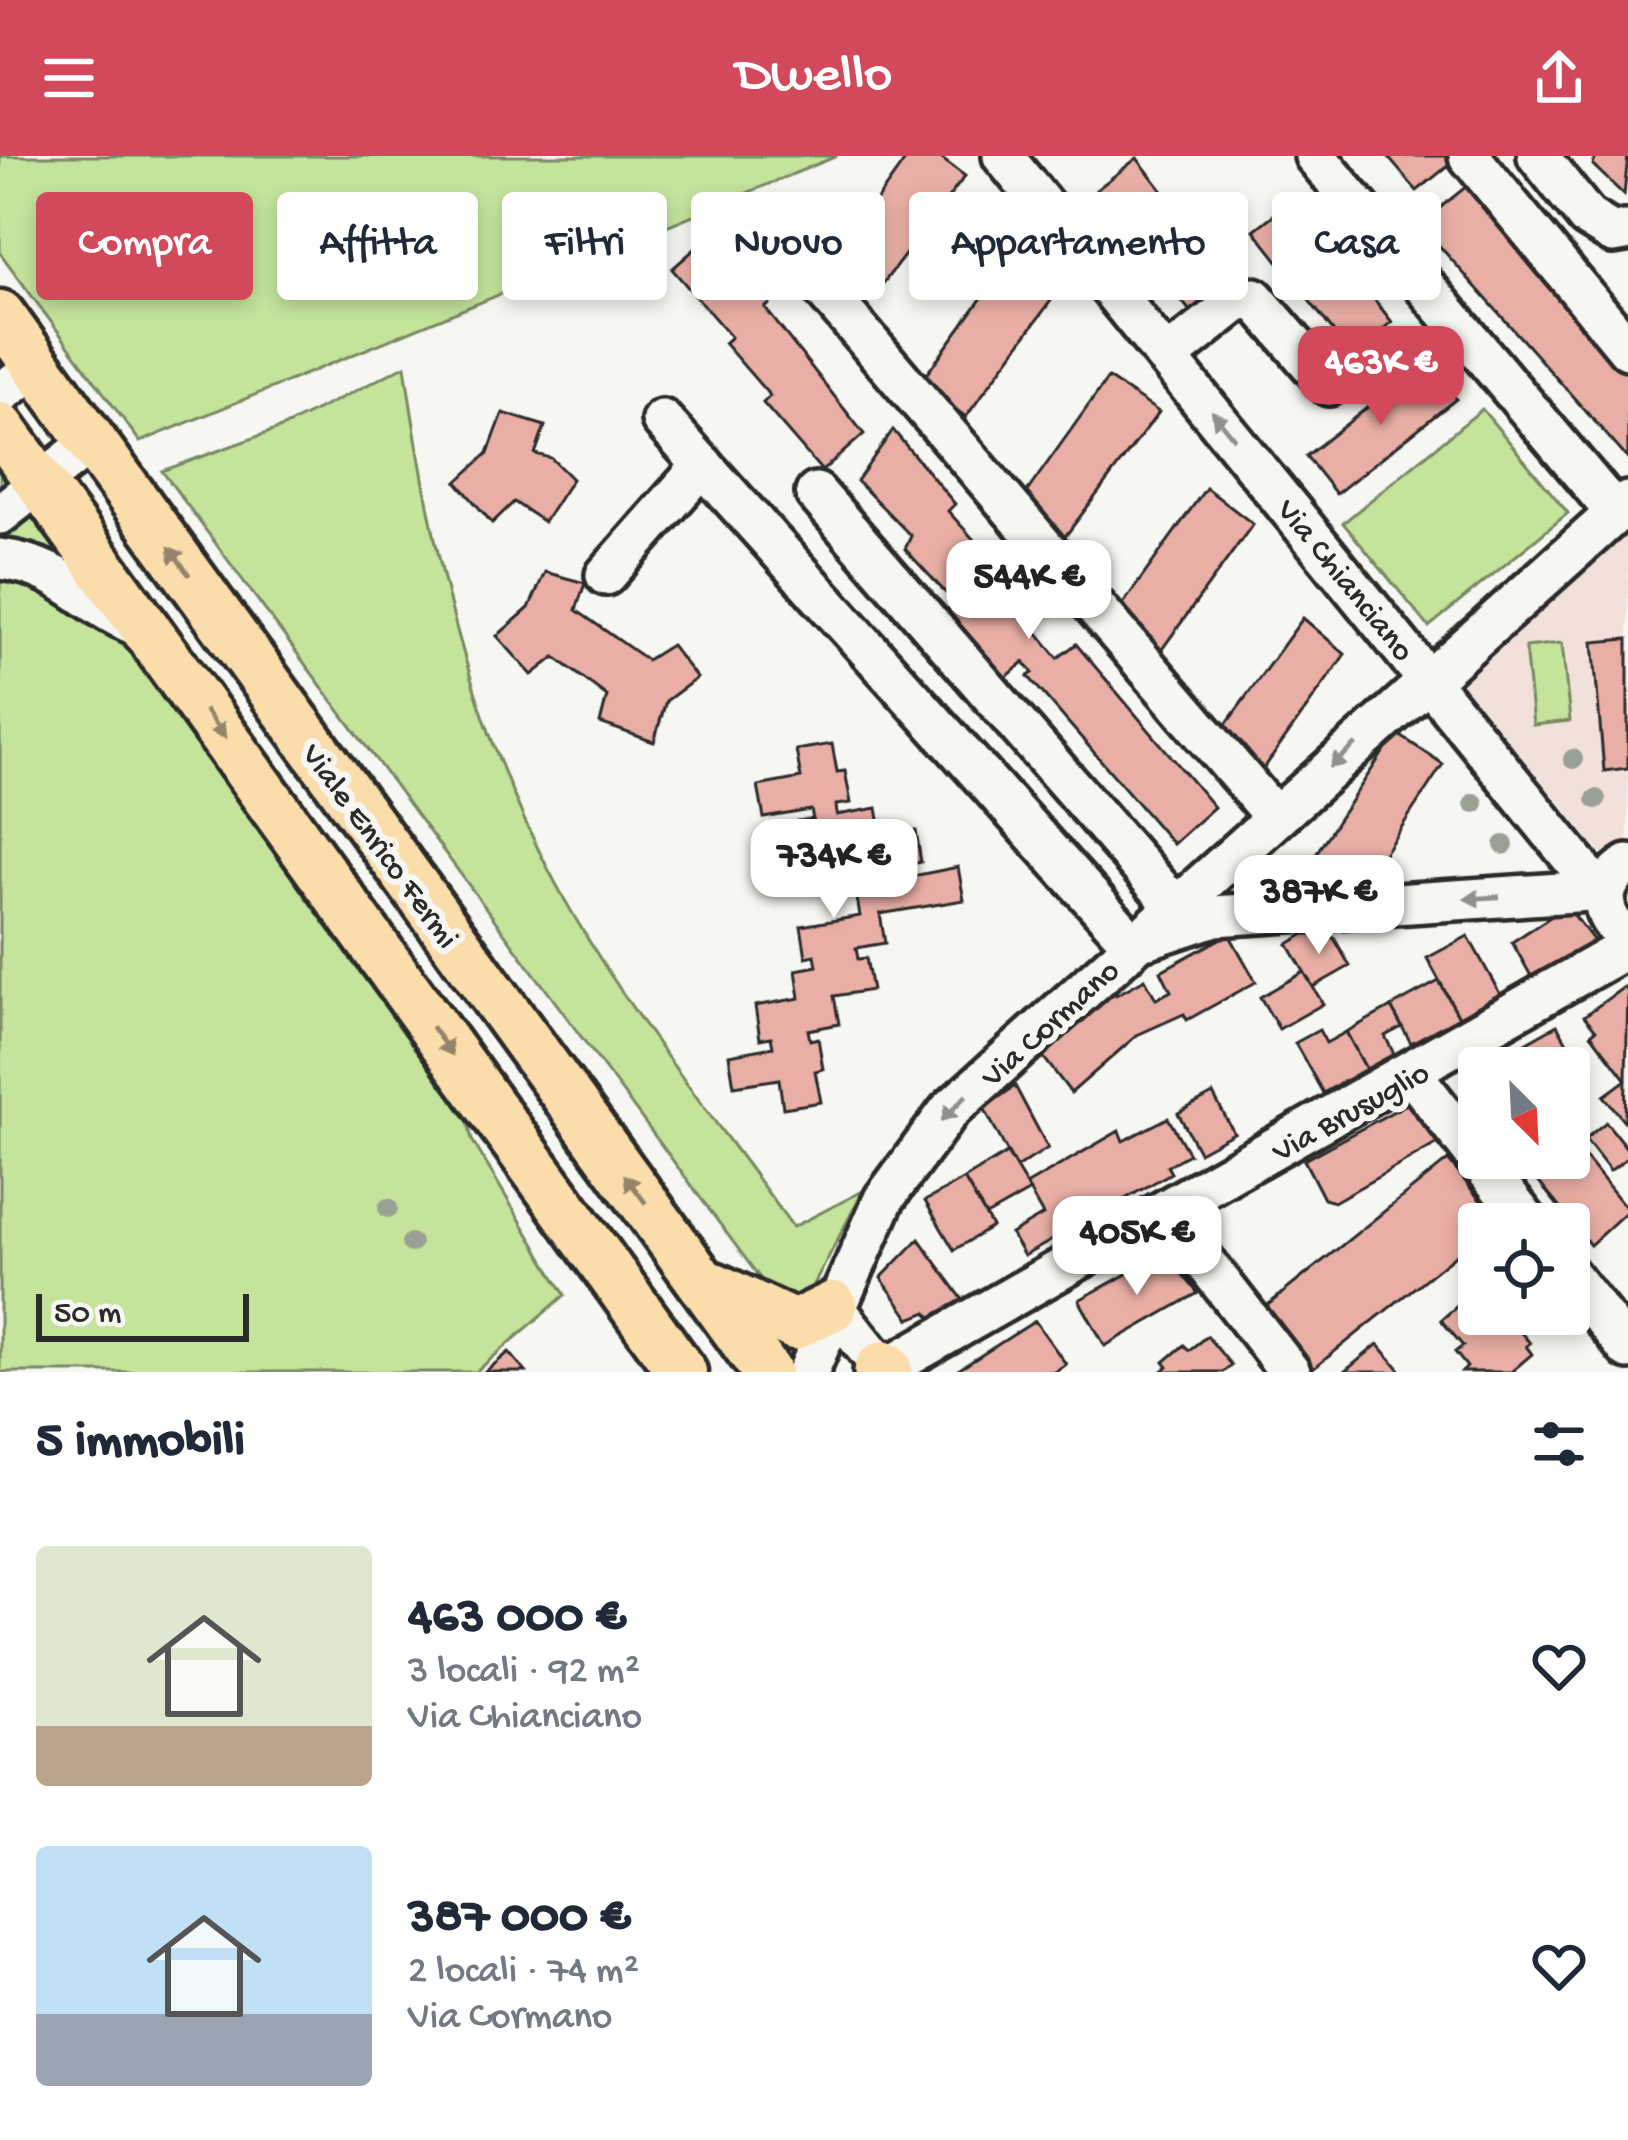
<!DOCTYPE html>
<html lang="it">
<meta charset="utf-8">
<style>
body{margin:0;font-family:"Gochi Hand",sans-serif;background:#f6f6f7;color:#1f2937;height:100vh;display:flex;flex-direction:column;font-size:45px;white-space:nowrap}
*{box-sizing:border-box;margin:0}
p{font-size:39px;color:#747a83}
.icon{flex:none;width:66px;height:66px;fill:none;stroke:currentColor;stroke-width:2;stroke-linecap:round;stroke-linejoin:round}
.map{position:relative;height:1216px;overflow:hidden}
.sheet{display:flex;flex-direction:column;background:#fff;flex:1}
.sheet>*{flex:none}
.top-card{position:absolute;left:36px;top:36px;width:1557px;height:108px;display:flex;gap:24px}
.needle{width:78px;rotate:156deg}
.controls{position:absolute;left:1458px;top:891px;display:grid;gap:24px}
.controls a{display:grid;place-items:center;width:132px;height:132px;border-radius:12px;background:#fff;box-shadow:0 6px 18px #0003;font-size:60px}
.scale{position:absolute;left:36px;bottom:30px;width:213px;box-sizing:border-box;padding-left:12px;border:6px solid #2b2b2b;border-top:0;font-size:33px;line-height:42px;white-space:nowrap;color:#2b2b2b;-webkit-text-stroke:9px #f6f6f2;paint-order:stroke}
.price{position:absolute;translate:-50% -102px;padding:0 27px;border-radius:24px;background:#fff;color:#222;font-size:39px;line-height:78px;filter:drop-shadow(0 3px 6px #0008)}
.price::after{content:'';position:absolute;left:50%;top:72px;width:36px;height:27px;margin-left:-18px;background:inherit;clip-path:polygon(0 0,100% 0,50% 100%)}
.price.selected{background:#d1495b;color:#fff}
ul{padding:0;list-style:none}
li{display:flex;align-items:center;gap:36px;height:300px;padding:0 36px}
li span{display:grid;place-items:center;flex:none;width:336px;height:240px;border-radius:12px;color:#555}
li>.icon{margin-inline-start:auto}
span .icon{width:144px;height:144px;fill:#fffc;stroke-width:1}
li b{font-size:51px}
h2{display:flex;justify-content:space-between;align-items:center;height:144px;padding:0 36px;font-size:51px}
.tag{padding:0 42px;border-radius:12px;background:#fff;box-shadow:0 6px 18px #0003;font-size:42px;line-height:108px}
.tag.selected{background:#d1495b;color:#fff}
header{display:flex;justify-content:space-between;align-items:center;height:156px;padding:0 36px;background:#d1495b;color:#fff;font-size:54px;font-weight:600}
.map>svg:first-child{display:block}
</style>
<header><svg class="icon" aria-label="menu" viewBox="0 0 24 24"><path d="M4 6h16M4 12h16M4 18h16"/></svg>Dwello<svg class="icon" aria-label="share" viewBox="0 0 24 24"><path d="M12 15V3M7 8l5-5 5 5M5 13v7h14v-7"/></svg></header>
<div class="map">
<svg width="1628" height="1216" viewBox="0 0 1628 1216">
<rect width="100%" height="100%" fill="#f6f6f2"/>
<filter id="ink" filterUnits="userSpaceOnUse"><feTurbulence type="fractalNoise" baseFrequency=".00833" numOctaves="2"/><feDisplacementMap in="SourceGraphic" scale="24" xChannelSelector="R" yChannelSelector="G"/><feConvolveMatrix kernelMatrix="1 2 1 2 8 2 1 2 1" color-interpolation-filters="sRGB"/></filter>
<g filter="url(#ink)">
<path fill="#f2e1db" d="M1628 377V697L1603 700 1460 525Z"/>
<g fill="#c4e49c" stroke="#788864" stroke-width="3">
<path d="M0 0H837L140 286 0 97Z"/>
<path d="M405 210C432 404 476 595 577 765 640 872 720 970 793 1071L863 1035 808 1140 796 1144 771 1137 162 315 281 272Z"/>
<path d="M1482 253 1568 357 1429 471 1343 367Z"/>
<path d="M0 307 462 939 472 984 565 1139 476 1216H0Z"/>
<path d="M1562 487 1570 565 1533 569 1525 491Z"/>
</g>
<g fill="#e9afa6" stroke="#2b2b2b" stroke-width="3">
<path d="M908 0H938L965 20 872 142 828 113Z"/>
<path d="M1387 0H1458L1459 1 1417 35Z"/>
<path d="M1606 0H1628L1624 39 1593 9 1596 1Z"/>
<path d="M1137 2 1233 126 1192 158 1096 34Z"/>
<path d="M1468 29 1628 212V303L1420 68Z"/>
<path d="M1295 42 1392 166 1351 198 1254 74Z"/>
<path d="M713 77 773 145 765 152 864 278 822 315 763 247 770 240 724 187 731 181 672 113Z"/>
<path d="M1013 99 1061 131 966 261 920 227Z"/>
<path d="M1426 205 1456 243 1336 338 1306 300Z"/>
<path d="M1108 222 1159 256 1064 382 1016 351Z"/>
<path d="M503 257 545 270 535 298 551 302 572 323 544 366 514 346 492 367 457 326 488 297Z"/>
<path d="M893 274 955 348 948 355 994 406 989 417 1058 502 1076 488 1214 651 1173 688 1028 520 1033 517 1024 506 1002 525 943 458 955 447 905 393 911 380 857 325Z"/>
<path d="M1206 332 1253 368 1160 496 1113 462Z"/>
<path d="M545 416 585 427 576 454 647 504 671 489 697 522 666 545 654 586 600 567 607 540 555 501 532 519 497 480 529 452Z"/>
<path d="M1303 462 1345 498 1257 622 1211 589Z"/>
<path d="M1628 483V612L1604 615 1593 486Z"/>
<path d="M1396 577 1443 608 1357 739 1309 708Z"/>
<path d="M832 588 837 616 845 615 851 647 836 649 837 659 877 652 882 681 916 675 921 706 906 709 908 721 958 711 964 744 880 758 885 787 856 792 858 803 866 802 872 834 834 840 839 868 808 874 810 884 818 882 823 913 815 915 821 946 783 952 779 923 734 930 729 899 773 891 771 881 760 883 755 850 800 842 796 814 817 810 815 799 806 801 801 770 860 760 848 691 802 698 797 665 813 663 811 654 764 662 758 630 801 622 796 594Z"/>
<path d="M1567 750 1594 785 1531 820 1512 786Z"/>
<path d="M1229 778 1256 826 1187 864 1184 858 1137 879 1071 937 1041 898 1112 835 1116 839 1145 823 1156 843 1171 835 1161 815Z"/>
<path d="M1305 778 1334 782 1350 810 1313 831 1288 788Z"/>
<path d="M1468 780 1500 838 1459 861 1427 802Z"/>
<path d="M1304 816 1323 848 1279 873 1260 841Z"/>
<path d="M1439 825 1459 861 1411 887 1391 851Z"/>
<path d="M1624 831 1628 836 1625 966 1604 940 1626 924 1591 878 1596 874 1584 860Z"/>
<path d="M1391 851 1402 871 1385 880 1394 898 1366 913 1346 876Z"/>
<path d="M1557 869 1584 916 1569 925V912H1539L1525 887Z"/>
<path d="M1319 874 1326 887 1346 876 1366 913 1323 937 1295 887Z"/>
<path d="M1015 930 1048 992 1016 1012 984 952Z"/>
<path d="M1213 938 1234 977 1199 996 1178 957Z"/>
<path d="M1407 948 1438 987 1334 1046 1324 1043 1304 1004Z"/>
<path d="M1168 962 1189 998 1167 1010 1171 1017 1024 1100 1011 1078 1043 1059 1026 1029 1119 975 1123 985Z"/>
<path d="M1606 966 1628 994V1001L1610 1015 1585 983Z"/>
<path d="M1569 981 1628 1054 1590 1089 1519 1002H1569Z"/>
<path d="M1007 997 1030 1035 986 1060 964 1023Z"/>
<path d="M1448 1004 1497 1065 1479 1068V1080L1313 1213 1264 1152Z"/>
<path d="M964 1023 992 1071 954 1094 925 1045Z"/>
<path d="M919 1083 966 1148 933 1165 927 1156 910 1163 881 1122Z"/>
<path d="M1165 1097 1198 1137 1105 1190 1079 1144Z"/>
<path d="M1479 1131V1158H1505L1530 1187 1526 1190 1532 1198 1511 1216H1462L1467 1211 1455 1196 1463 1190 1441 1164Z"/>
<path d="M1035 1165 1066 1208 1054 1216H955Z"/>
<path d="M1207 1180 1231 1209 1223 1216H1161L1168 1211 1164 1206 1184 1189 1189 1194Z"/>
<path d="M1378 1188 1402 1216H1344Z"/>
<path d="M509 1196 526 1216H485Z"/>
</g>
<g fill="none" stroke-linecap="round" stroke-linejoin="round">
<defs>
<g id="minor">
<path d="M1003 0 1599 735"/>
<path d="M1315 0 1616 357"/>
<path d="M1469 0 1628 193"/>
<path d="M1538 0 1587 61 1613 77 1625 75"/>
<path d="M802 108 1275 661"/>
<path d="M1167 201 1235 147 1254 142 1329 229"/>
<path d="M0 238 38 209"/>
<path d="M662 264 1133 788"/>
<path d="M816 337 1175 750"/>
<path d="M0 358 93 285"/>
<path d="M0 403C68 411 85 452 147 473"/>
<path d="M606 419 703 309"/>
<path d="M1628 709C1597 727 1597 763 1628 780"/>
<path d="M1149 782 1215 760 1605 734"/>
<path d="M1412 918 1529 1068"/>
<path d="M1166 1056 1290 1216"/>
<path d="M1569 1119 1628 1193"/>
<path d="M833 1150 884 1214"/>
<path d="M808 1216 884 1043 949 955 1628 346"/>
<path d="M880 1216 1628 791"/>
</g>
<g id="major">
<path d="M0 159 767 1216"/>
<path d="M0 271 682 1216"/>
<path d="M714 1131 794 1169 833 1150"/>
</g>
<path id="highway" d="M883 1216 884 1214"/>
</defs>
<use href="#minor" stroke="#2b2b2b" stroke-width="48"/>
<use href="#major" stroke="#2b2b2b" stroke-width="57"/>
<use href="#highway" stroke="#2b2b2b" stroke-width="66"/>
<use href="#minor" stroke="#f6f6f2" stroke-width="39"/>
<use href="#major" stroke="#fbddab" stroke-width="48"/>
<use href="#highway" stroke="#fbddab" stroke-width="57"/>
</g>
<g fill="#9ba094">
<circle cx="1573" cy="603" r="10"/>
<circle cx="1596" cy="643" r="10"/>
<circle cx="1474" cy="647" r="10"/>
<circle cx="1504" cy="689" r="10"/>
<circle cx="388" cy="1052" r="10"/>
<circle cx="411" cy="1087" r="10"/>
</g>
<defs><path id="oneway-solid" d="M-6-.8H1V-3.2L6.5 0L1 3.2V.8H-6Z" transform="scale(3)"/></defs>
<g fill="#90908e">
<use href="#oneway-solid" transform="translate(1223 269) rotate(-129)"/>
<use href="#oneway-solid" transform="translate(1343 600) rotate(138)"/>
<use href="#oneway-solid" transform="translate(1482 742) rotate(176)"/>
<use href="#oneway-solid" transform="translate(954 952) rotate(134)"/>
</g>
<g fill="#93846b">
<use href="#oneway-solid" transform="translate(179 405) rotate(-126)"/>
<use href="#oneway-solid" transform="translate(215 568) rotate(54)"/>
<use href="#oneway-solid" transform="translate(442 885) rotate(54)"/>
<use href="#oneway-solid" transform="translate(635 1033) rotate(-127)"/>
</g>
</g>
<g text-anchor="middle" stroke-width="12" stroke-linejoin="round" paint-order="stroke">
<g font-size="33" fill="#2b2b2b" stroke="#f6f6f2">
<text transform="translate(1348 422) rotate(51)" y="12">Via Chianciano</text>
<text transform="translate(383 688) rotate(54)" y="12">Viale Enrico Fermi</text>
<text transform="translate(1048 865) rotate(-42)" y="12">Via Cormano</text>
<text transform="translate(1349 953) rotate(-29)" y="12">Via Brusuglio</text>
</g>
</g>
</svg>
<div class="controls">
<a><svg class="needle" viewBox="-14 -14 28 28"><path d="M0-13l5 13h-10z" fill="#e53935"/><path d="M0 13l5-13h-10z" fill="#747a83"/></svg></a>
<a><svg class="icon" aria-label="locate" viewBox="0 0 24 24"><circle cx="12" cy="12" r="6"/><path d="M12 2v4M12 18v4M2 12h4M18 12h4"/></svg></a>
</div>
<div class="scale">50 m</div>
<b class="price selected" style="left:1381px;top:272px">463K €</b>
<b class="price" style="left:1029px;top:486px">544K €</b>
<b class="price" style="left:834px;top:765px">734K €</b>
<b class="price" style="left:1319px;top:801px">387K €</b>
<b class="price" style="left:1137px;top:1142px">405K €</b>
<div class="top-card">
<a class="tag selected">Compra</a>
<a class="tag">Affitta</a>
<a class="tag">Filtri</a>
<a class="tag">Nuovo</a>
<a class="tag">Appartamento</a>
<a class="tag">Casa</a>
</div>
</div>
<section class="sheet">
<h2>5 immobili<svg class="icon" aria-label="filters" viewBox="0 0 24 24"><path d="M4 7h16M4 17h16"/><circle cx="9" cy="7" r="2"/><circle cx="15" cy="17" r="2"/></svg></h2>
<ul>
<li><span style="background:linear-gradient(#dfe7d0 75%,#b9a48a 0)"><svg class="icon" aria-label="home" viewBox="0 0 24 24"><path d="M3 11l9-7 9 7M6 9v11h12V9"/></svg></span><div><b>463 000 €</b><p>3 locali · 92 m²</p><p>Via Chianciano</p></div><svg class="icon" aria-label="heart" viewBox="0 0 24 24"><path d="M12 20l-8-8c-3-5 5-10 8-4 3-6 11-1 8 4z"/></svg></li>
<li><span style="background:linear-gradient(#bfe0f5 70%,#9aa5b1 0)"><svg class="icon" aria-label="home" viewBox="0 0 24 24"><path d="M3 11l9-7 9 7M6 9v11h12V9"/></svg></span><div><b>387 000 €</b><p>2 locali · 74 m²</p><p>Via Cormano</p></div><svg class="icon" aria-label="heart" viewBox="0 0 24 24"><path d="M12 20l-8-8c-3-5 5-10 8-4 3-6 11-1 8 4z"/></svg></li>
</ul>
</section>
